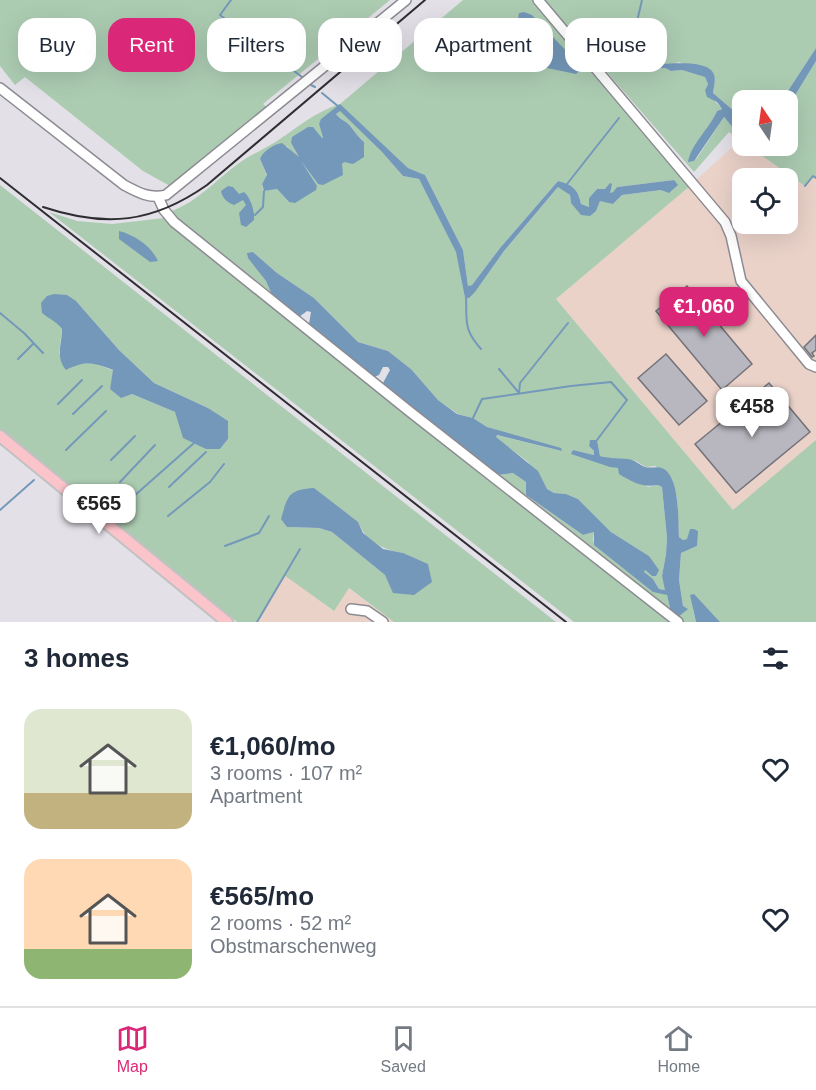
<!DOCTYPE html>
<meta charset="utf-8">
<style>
body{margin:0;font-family:Helvetica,sans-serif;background:#f2f2f3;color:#1f2937;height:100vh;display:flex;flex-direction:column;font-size:22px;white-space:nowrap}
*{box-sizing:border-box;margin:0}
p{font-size:20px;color:#747a83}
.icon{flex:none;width:33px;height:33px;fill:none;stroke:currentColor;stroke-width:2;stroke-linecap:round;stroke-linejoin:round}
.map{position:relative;height:622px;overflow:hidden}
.side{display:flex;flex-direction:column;background:#fff;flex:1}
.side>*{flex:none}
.hud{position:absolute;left:18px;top:18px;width:780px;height:54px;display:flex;gap:12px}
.needle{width:39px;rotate:347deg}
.controls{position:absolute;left:732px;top:90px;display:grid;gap:12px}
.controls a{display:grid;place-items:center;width:66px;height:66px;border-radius:12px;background:#fff;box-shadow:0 6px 24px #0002;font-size:30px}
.price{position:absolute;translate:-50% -51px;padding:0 14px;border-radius:12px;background:#fff;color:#222;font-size:20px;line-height:39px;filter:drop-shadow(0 2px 3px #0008)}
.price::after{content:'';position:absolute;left:50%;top:36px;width:18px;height:14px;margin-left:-9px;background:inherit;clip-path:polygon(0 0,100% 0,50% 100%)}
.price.on{background:#db2777;color:#fff}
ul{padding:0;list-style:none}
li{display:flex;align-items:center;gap:18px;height:150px;padding:0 24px}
li span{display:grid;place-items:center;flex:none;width:168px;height:120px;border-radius:18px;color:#555}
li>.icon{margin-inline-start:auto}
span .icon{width:72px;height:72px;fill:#fffc;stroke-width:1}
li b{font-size:26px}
h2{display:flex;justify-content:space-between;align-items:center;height:72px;padding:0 24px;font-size:26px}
.chip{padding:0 21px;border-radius:18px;background:#fff;box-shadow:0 6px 24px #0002;font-size:21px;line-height:54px}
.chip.on{background:#db2777;color:#fff}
.tab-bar{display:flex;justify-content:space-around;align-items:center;height:84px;border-top:2px solid #e0e1e3;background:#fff;font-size:16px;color:#747a83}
.tab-bar a{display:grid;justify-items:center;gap:3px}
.tab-bar .on{color:#db2777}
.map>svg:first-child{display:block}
</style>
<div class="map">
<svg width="816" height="622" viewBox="0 0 816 622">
<rect width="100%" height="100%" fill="#e3e0e8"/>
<g fill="#ead2c9" fill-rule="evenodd">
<path d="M740 140 742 146H748L804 185 813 176 816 178V609L556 299 684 191ZM742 178H788V224H742Z"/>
<path d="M284 574 333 611 348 588 394 622H258Z"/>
</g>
<g fill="#acccb2" fill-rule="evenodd">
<path d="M0 0H390L263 104 269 109 170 186 143 171 25 77 15 85 0 66Z"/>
<path d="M463 0H533L690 186 556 299 733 510 816 440V622H720L693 610 696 622H679L678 617 683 606 679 580 681 553 697 546 690 529 688 539 683 540 679 537 677 498 672 478 655 466 646 467 636 461 627 459 617 460 600 456 597 440 590 441 589 446 594 451V455L573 450 618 468 648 487 658 485 662 487 667 538 666 554 662 576 666 590 659 589 653 579 643 572 645 570 652 576 649 556 611 532 578 499 566 494 554 493 547 489 538 473 527 461 496 438V435L562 451 487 427 473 418 458 414 438 400 413 371 388 351 358 342 314 298 277 273 253 252 249 258 266 281 272 295 223 259 169 212C199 202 219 176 245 159 255 153 266 148 277 141 298 127 315 112 340 104ZM340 105 408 168 425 175 463 250 468 286 472 285 500 248 558 181C573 185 578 189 581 204L589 207V198L597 189H605L610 193 613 192 617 187 674 180 661 190 622 195 613 204 600 200 596 211 571 203 570 195 559 186 504 251 474 293 465 298 457 252 419 179 403 176 382 152 340 110 336 114C340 120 347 121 351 127 355 132 358 137 364 142L318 184 301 161 289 202 277 189 263 191 262 184 267 176 260 159 287 146 297 158 299 157 291 143 324 137 319 124Z"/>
<path d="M544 0H816V48L782 100H742V122L734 116V111L713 93 715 79 679 62 669 65 633 66 628 62 625 70 665 68 671 71 682 70 705 76 708 84 705 90 722 109 717 111 695 161 724 117 735 129 742 134V142L729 132 694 172Z"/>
<path d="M816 61V178L813 177 805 186 748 146H788V107Z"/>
<path d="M0 185 556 622H394L349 588 334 611 284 575 257 622H237L0 431ZM76 301 119 350 154 383 208 408 228 439 220 449H206L175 412 132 394 110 389 114 371 94 363 78 364 59 354 62 329 56 322ZM358 522C367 543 382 549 403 553L385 575 332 532 319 528 287 527Z"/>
<path d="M49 212 77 221 112 224 164 218 235 278 672 622H574Z"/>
<path d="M513 473 526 482V495L583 535 594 532 593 541 667 595 671 613 497 475Z"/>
</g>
<g fill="#7498b9">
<path d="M524 12 532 15 571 56 579 71 576 74 547 68 515 59 512 55 519 13Z"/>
<path d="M816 43V61L788 107V100H782L816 48Z"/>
<path d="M627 62 633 66C650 66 701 57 712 71 717 77 714 86 713 93L734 111V116L742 122V134L735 130 724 117 694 161 688 162C691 144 710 128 717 111L722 109 717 102 707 97 705 90 708 84 705 77 682 70 671 71 665 68 624 70V67Z"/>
<path d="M340 104 408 168 425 175 463 250 468 286 472 285 500 248 558 181C573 185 578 189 581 204L589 207V198L597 189H605L610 183 612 184 610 193 613 192 617 187 674 180 678 185 669 193 661 190 622 195 613 204 600 201 596 211 590 216 581 215 571 203 570 195 558 187 504 251 475 292 469 298H465L456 252 419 179 403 176 382 152 340 111 336 114C340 120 347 121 351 127 355 132 358 137 364 142V157L353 164 344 162 342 164 343 175 323 185 318 184 301 161 317 186 316 190 295 203 289 202 277 189 264 191 262 184 267 175 260 159C263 151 274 144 282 143L299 157 291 143 292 137 308 127H313L322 138 323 137 319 124 321 119Z"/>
<path d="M228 186 233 187 239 194 244 192C251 198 255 212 254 220L246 227 241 225 239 213 246 205 243 200 234 205C228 203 222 198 221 191Z"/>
<path d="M119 231C135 235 151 246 158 261L150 262 119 239Z"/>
<path d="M253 252 277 273 314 298 358 342 388 351 412 370 438 400 457 414 473 418 487 427 561 448 562 451 497 435 496 437 538 471 547 489 554 493 566 494 578 499 611 532 649 556 659 570 656 576H652L645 570 644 572 653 579 659 589 665 590 662 576 666 554 667 538 662 487 658 485C642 488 632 482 619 474L618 468 610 467 571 454 573 450 594 455V451L589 446 590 440H597L600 456C613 459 617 458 628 459 636 460 639 465 645 467 651 469 658 465 664 469 680 479 678 520 679 537L683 540 687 539 690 529H694L698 531 697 546 681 553 679 580 683 606 688 609 678 617 671 613 667 595 653 592 594 545V532L583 535 526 495V482L513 473 497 475 384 386 383 383 390 370 388 367H383L379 375 374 377 309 324 311 312 307 311 299 317 272 295 266 281 248 258 247 253Z"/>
<path d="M54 294 67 295 76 301 119 350 154 383 208 408 228 421V439L220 449H206L183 438 175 412 132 394 121 398 110 389 113 370C94 363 86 360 66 370 55 356 62 345 62 329 56 321 49 319 42 313L41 303 47 296Z"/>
<path d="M314 488 358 522 363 533 383 549 403 553 428 564 432 582 414 595 393 593 385 575 332 532 319 528 287 527 281 519C288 495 288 490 314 488Z"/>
<path d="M694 594 718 620 720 622H696L690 595Z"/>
</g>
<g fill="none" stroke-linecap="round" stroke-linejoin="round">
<g stroke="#7498b9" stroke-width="2">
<path d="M231 0 220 15 302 77"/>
<path d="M627 64 642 0"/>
<path d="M311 85 315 87"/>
<path d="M322 93 339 107"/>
<path d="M567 184 619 118"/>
<path d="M805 186 813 176 816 178"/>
<path d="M255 215 263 207 264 191"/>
<path d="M466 296C467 321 463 329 481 349"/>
<path d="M0 313 24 333 43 353"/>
<path d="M18 359 33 344"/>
<path d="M499 369 519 393 520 383 568 323"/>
<path d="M58 404 82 380"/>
<path d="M73 414 102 386"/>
<path d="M473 418 482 399 571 386 611 382 627 400 597 440"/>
<path d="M66 450 106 411"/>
<path d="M111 460 135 436"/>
<path d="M120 482 155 445"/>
<path d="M169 487 206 452"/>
<path d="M125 504 194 443"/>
<path d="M0 510 34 480"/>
<path d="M168 516 210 482 224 464"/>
<path d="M225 546 259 533 269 516"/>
<path d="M257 622 300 549"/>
</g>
</g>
<g fill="#b8b6be" stroke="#747279" stroke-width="1.5">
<path d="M687 286 752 364 722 390 656 311Z"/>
<path d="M816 335V350L812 353 814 356 812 357 804 347Z"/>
<path d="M666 354 707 401 679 425 638 378Z"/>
<path d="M769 383 810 432 736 493 695 444Z"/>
</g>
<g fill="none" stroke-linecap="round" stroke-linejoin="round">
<defs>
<g id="minor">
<path d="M538 0 725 222 731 236 741 281 809 364 816 367"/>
<path d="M0 88 124 185C139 193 150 199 166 195L406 0"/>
<path d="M158 197 164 210 174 222 409 411 678 622"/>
<path d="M351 609 367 611 383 622"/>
</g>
<path id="major" d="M0 436 227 622"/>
</defs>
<use href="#minor" stroke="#8d8b92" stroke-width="12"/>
<use href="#major" stroke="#c1c1c1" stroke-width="14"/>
<use href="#minor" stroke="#fff" stroke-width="9"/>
<use href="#major" stroke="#fac4ca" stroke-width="10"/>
<g stroke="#2e2d30" stroke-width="2">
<path d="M0 178 566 622"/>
<path d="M43 207C106 228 153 223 207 185L425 0"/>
</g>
</g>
</svg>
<div class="controls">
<a><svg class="needle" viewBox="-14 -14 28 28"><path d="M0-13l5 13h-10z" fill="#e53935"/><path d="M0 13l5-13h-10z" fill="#747a83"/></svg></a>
<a><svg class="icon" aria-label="locate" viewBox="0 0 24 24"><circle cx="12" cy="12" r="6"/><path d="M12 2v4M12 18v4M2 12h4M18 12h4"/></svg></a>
</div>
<b class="price on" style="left:704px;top:338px">€1,060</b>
<b class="price" style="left:752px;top:438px">€458</b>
<b class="price" style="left:99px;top:535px">€565</b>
<div class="hud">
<a class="chip">Buy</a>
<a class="chip on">Rent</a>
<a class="chip">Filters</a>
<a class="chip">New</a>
<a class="chip">Apartment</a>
<a class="chip">House</a>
</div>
</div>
<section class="side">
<h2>3 homes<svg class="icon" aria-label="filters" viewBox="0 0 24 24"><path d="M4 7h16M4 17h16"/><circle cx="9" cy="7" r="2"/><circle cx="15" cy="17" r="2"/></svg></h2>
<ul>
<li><span style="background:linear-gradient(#dfe7d0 70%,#c2b280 0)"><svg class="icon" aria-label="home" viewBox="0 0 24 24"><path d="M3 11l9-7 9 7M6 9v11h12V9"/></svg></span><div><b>€1,060/mo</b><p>3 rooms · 107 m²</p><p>Apartment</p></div><svg class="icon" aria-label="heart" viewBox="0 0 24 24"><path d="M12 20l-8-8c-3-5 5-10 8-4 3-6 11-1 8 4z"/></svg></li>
<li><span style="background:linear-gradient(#ffd9b3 75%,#8fb573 0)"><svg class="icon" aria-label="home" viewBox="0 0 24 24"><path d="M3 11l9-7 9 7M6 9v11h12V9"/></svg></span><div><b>€565/mo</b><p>2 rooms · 52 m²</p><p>Obstmarschenweg</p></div><svg class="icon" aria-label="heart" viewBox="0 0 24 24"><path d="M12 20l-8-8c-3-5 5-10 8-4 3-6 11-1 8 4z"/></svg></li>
</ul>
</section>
<nav class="tab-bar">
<a class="on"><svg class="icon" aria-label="map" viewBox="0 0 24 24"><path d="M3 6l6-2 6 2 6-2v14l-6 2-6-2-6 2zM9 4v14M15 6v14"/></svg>Map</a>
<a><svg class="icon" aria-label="saved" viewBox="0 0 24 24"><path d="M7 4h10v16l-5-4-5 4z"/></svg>Saved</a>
<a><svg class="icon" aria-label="home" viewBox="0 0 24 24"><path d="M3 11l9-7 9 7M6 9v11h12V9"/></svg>Home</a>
</nav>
